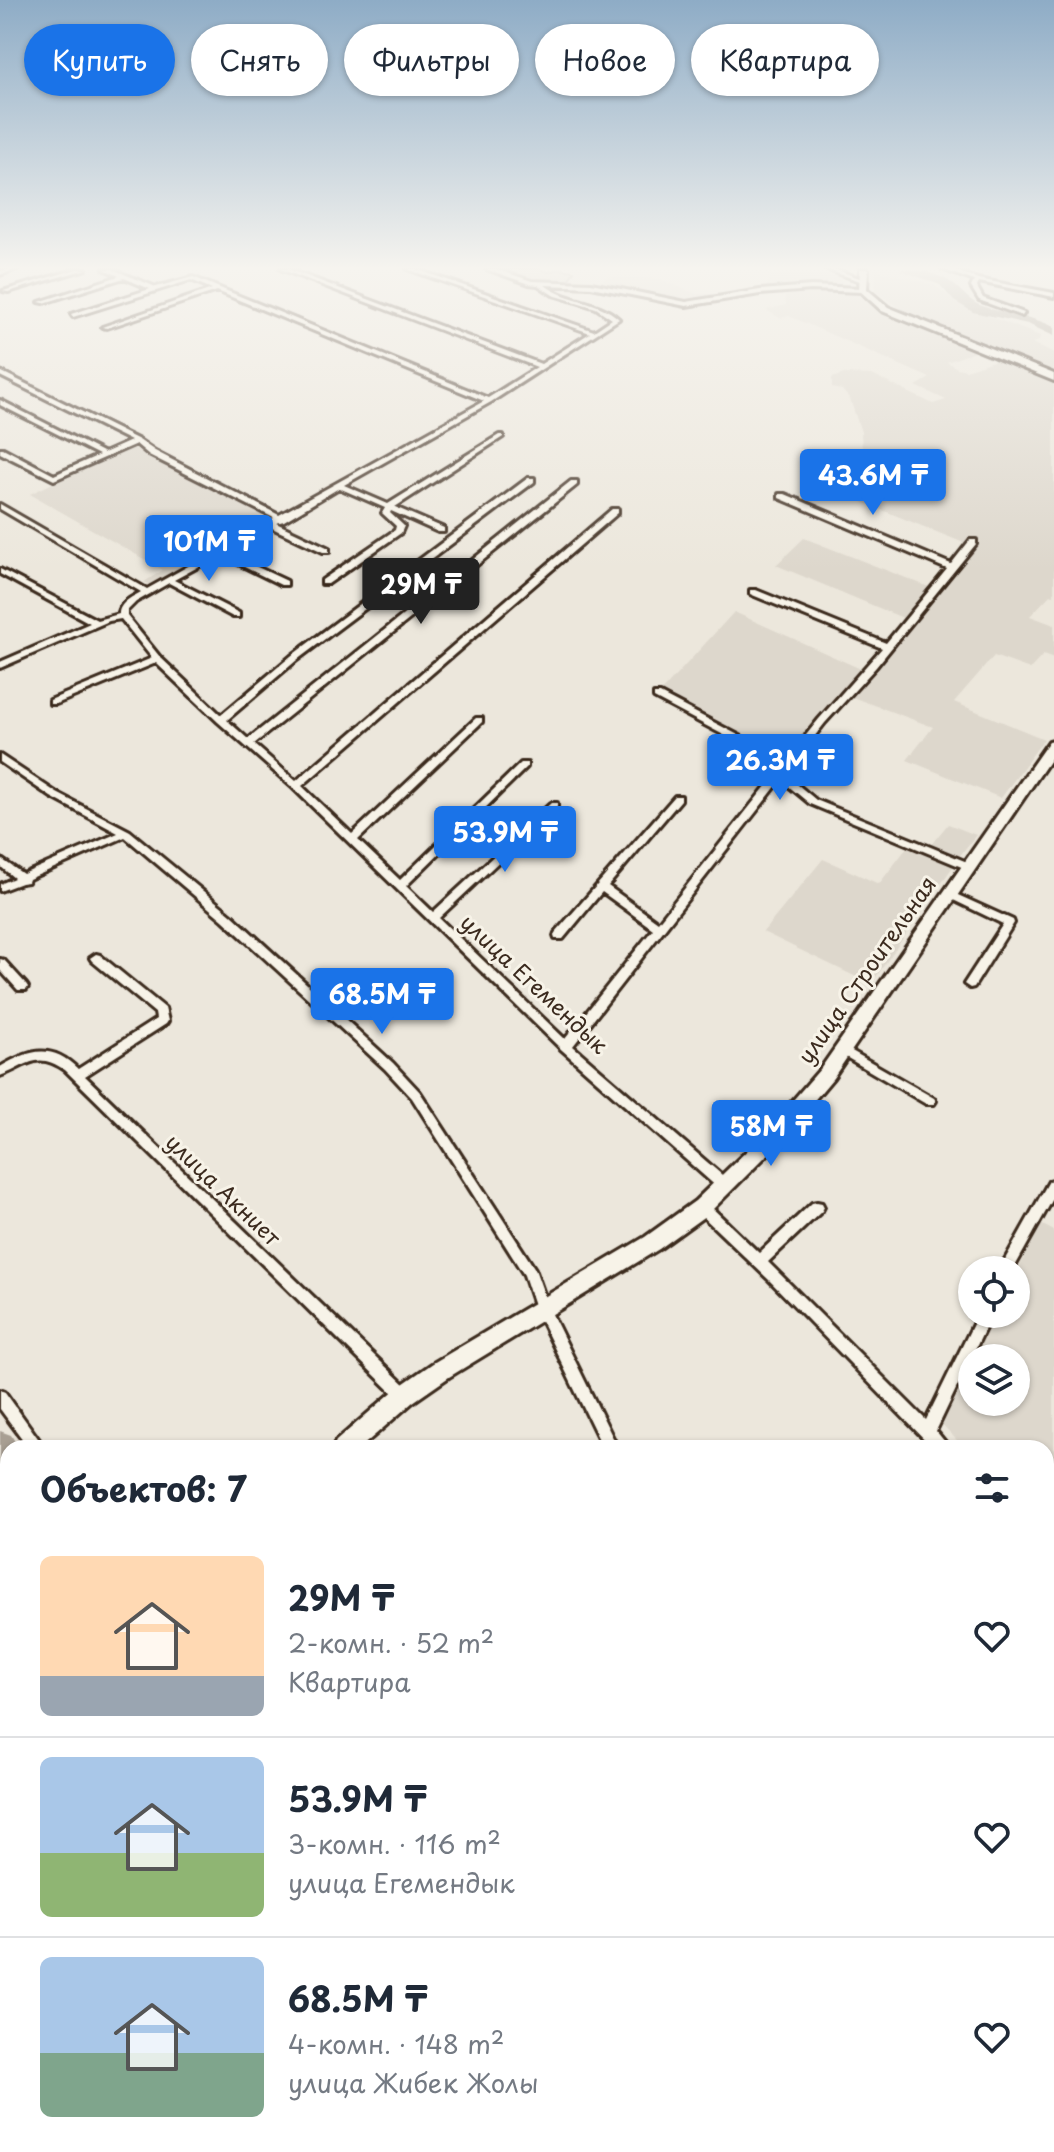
<!DOCTYPE html>
<html lang="ru">
<meta charset="utf-8">
<style>
body{margin:0;font-family:"Playpen Sans",sans-serif;background:#f2f2f3;color:#1f2937;height:100vh;display:flex;flex-direction:column;font-size:30px;white-space:nowrap}
*{box-sizing:border-box;margin:0}
p{font-size:26px;color:#747a83}
.icon{flex:none;width:44px;height:44px;fill:none;stroke:currentColor;stroke-width:2;stroke-linecap:round;stroke-linejoin:round}
.map{position:relative;flex:1;overflow:hidden}
.panel{position:absolute;left:0px;top:1440px;width:1054px;height:712px;display:flex;flex-direction:column;background:#fff;border-radius:24px 24px 0 0;box-shadow:0 2px 6px #0004}
.panel>*{flex:none}
.hud{position:absolute;left:24px;top:24px;width:1006px;height:72px;display:flex;gap:16px}
.buttons{position:absolute;left:958px;top:1256px;display:grid;gap:16px}
.buttons a{display:grid;place-items:center;width:72px;height:72px;border-radius:50%;background:#fff;box-shadow:0 2px 6px #0004;font-size:40px}
.price{position:absolute;translate:-50% -68px;padding:0 18px;border-radius:8px;background:#1a73e8;color:#fff;font-size:26px;line-height:52px;filter:drop-shadow(0 2px 4px #0008)}
.price::after{content:'';position:absolute;left:50%;top:48px;width:24px;height:18px;margin-left:-12px;background:inherit;clip-path:polygon(0 0,100% 0,50% 100%)}
.price.selected{background:#222;color:#fff}
ul{padding:0;list-style:none}
li{display:flex;align-items:center;gap:24px;height:200px;padding:0 40px}
li+li{border-top:2px solid #e0e1e3}
li span{display:grid;place-items:center;flex:none;width:224px;height:160px;border-radius:12px;color:#555}
li>.icon{margin-inline-start:auto}
span .icon{width:96px;height:96px;fill:#fffc;stroke-width:1}
li b{font-size:34px}
h2{display:flex;justify-content:space-between;align-items:center;height:96px;padding:0 40px;font-size:34px}
.chip{padding:0 28px;border-radius:36px;background:#fff;box-shadow:0 2px 6px #0004;font-size:28px;line-height:72px}
.chip.selected{background:#1a73e8;color:#fff}
.map>svg:first-child{display:block}
</style>
<div class="map">
<svg width="1054" height="2152" viewBox="0 0 1054 2152">
<rect width="100%" height="100%" fill="#ece7dc"/>
<filter id="ink" filterUnits="userSpaceOnUse"><feTurbulence type="fractalNoise" baseFrequency=".0125" numOctaves="2"/><feDisplacementMap in="SourceGraphic" scale="16" xChannelSelector="R" yChannelSelector="G"/><feConvolveMatrix kernelMatrix="1 2 1 2 8 2 1 2 1" color-interpolation-filters="sRGB"/></filter>
<g filter="url(#ink)">
<g fill="#ddd7cc">
<path d="M876 270 934 285 961 305 1040 336 1039 341 1032 343 1054 354V372L906 313 875 291Z"/>
<path d="M772 274 834 276 840 277 846 288 765 290Z"/>
<path d="M608 277 659 279 697 294H713L711 299 683 302 594 284Z"/>
<path d="M830 290 834 293 858 294 884 313 977 351 947 362 957 368 966 370 999 359 1054 383V596L1050 595 1030 616 1054 625V659L1043 655 1030 669 994 656 954 702 1044 739 1001 798 907 760 933 727 852 697 980 542 970 537 964 543 850 497 863 467 861 432 850 399 842 390 832 388V378L844 374 872 375 933 404 946 400 916 386 930 378 789 316 780 318 766 310 786 305 785 296 797 294 795 292Z"/>
<path d="M130 446 265 515 183 560 190 565 151 586 144 582 163 570 30 494Z"/>
<path d="M804 538 929 587 903 618 776 565Z"/>
<path d="M734 612 863 670 785 758 660 693Z"/>
<path d="M948 824 976 835 958 858 930 846Z"/>
<path d="M909 845 954 865 871 984 763 932 823 859 879 884Z"/>
<path d="M1041 1224 1054 1231V1481L1046 1498V1448H964L941 1423 972 1361V1402H1016V1358H974L996 1314H1016V1274Z"/>
<path d="M8 1548V1686L0 1692V1553Z"/>
<path d="M256 2144H439L445 2152H262Z"/>
</g>
<path fill="#cec8bc" stroke="#84796d" stroke-width="2" d="M494 269H540L548 272 559 269 574 271 567 282H534Z"/>
<g fill="none" stroke-linecap="round" stroke-linejoin="round">
<g fill="#a89f93" fill-rule="evenodd">
<path d="M898 269C914 269 933 272 947 280 960 287 967 301 982 306 1006 315 1030 315 1054 327V336L1028 324 973 312 954 301 940 285Z"/>
<path d="M0 1431 11 1435 19 1448H8V1470L0 1467Z"/>
<path d="M485 2144H529L532 2152H488Z"/>
</g>
<defs>
<g id="street">
<path d="M8 269H18L0 275V271Z"/>
<path d="M77 269H86L8 292 3 291Z"/>
<path d="M104 269H112L156 287 193 277 488 398 537 367 280 269H288L541 364 590 333 407 269H416L594 331 612 319 596 308 553 295 538 285 529 284 486 269H495L532 281 591 283 686 302 760 290 811 286 863 288 866 290 863 292 811 290 760 294 686 306 591 287 545 285C567 302 598 299 619 319L491 402 344 485 388 504 499 435H503V437L395 507 444 528V532H438L391 511 390 513 404 526 401 533 328 584H322V580L395 530 396 526 382 513 385 508 339 488 284 521 276 523 329 548V552H323L270 527 225 552 287 581V585H281L220 555 174 580 239 613V617H233L169 583 136 602 127 611V616L160 657 221 715 291 656 528 478H534V482L297 660 227 720 248 739 571 481H577V485L254 744 296 781 612 509H618V513L302 786 352 834 476 718H482V722L358 840 400 880 521 763H527V767L406 886 433 912 551 803H557V807L439 918 565 1039 653 929 602 892 563 939H555L554 936 555 933 675 796H681V800L608 886 658 922 782 766 654 698V694H660L786 760 819 719 882 648 750 594V590H756L886 643 947 569 779 498V494H785L951 564 970 540H976V544L876 667 825 723 785 774 816 800 972 864 973 866 972 868H964L810 804 781 780 573 1046 729 1181 730 1185 729 1189H719L562 1050 293 788 218 722 156 663 56 704H50V700L152 658 121 619 109 621 0 668V662L90 623 0 574V569L97 620 119 614C119 603 132 597 141 592L0 509V504L147 589 274 518 149 455 136 444 54 480 0 453V448H3L54 475 99 455 0 405V400L104 453 131 441 0 376V371L139 440 155 451 279 515 484 401 217 291 107 328 102 327 212 289 191 280 73 317 71 314 150 289 124 278 44 303 39 302 119 276Z"/>
<path d="M825 269H834L865 280 860 281Z"/>
<path d="M942 269H951L978 279 1054 293V297L979 282 977 287 983 298 1024 313 1022 316 979 300 971 287 974 281Z"/>
<path d="M0 755 57 793 130 831 231 914 393 1063 420 1092 535 1269 549 1308 618 1448H603L535 1308 524 1275 412 1098 385 1069 223 920 125 837 29 879 28 882 21 883 0 891V884L14 878 0 866V858L23 874 118 833 51 797 0 762Z"/>
<path d="M949 891 1013 920 1014 923 974 987 970 988 964 984 1003 924 945 896 944 894 945 892Z"/>
<path d="M96 954 100 955 165 1008 168 1021 166 1024 85 1076 410 1390 412 1395 410 1400 405 1401 400 1400 65 1070C36 1050 28 1066 0 1076V1067C29 1050 51 1042 78 1069L156 1019 155 1013 92 961 90 958Z"/>
<path d="M0 959 4 960 26 984 28 987 26 990H18L0 970Z"/>
<path d="M843 1046 934 1098 936 1101 934 1104H926L839 1053 837 1050 839 1047Z"/>
<path d="M1054 1180V1197L1013 1270H999L1049 1181Z"/>
<path d="M702 1202 707 1203 759 1253 812 1203 817 1202 822 1203 824 1207 822 1211 768 1262 926 1420 978 1314H992L936 1431 950 1448H933L768 1279 697 1211 695 1207 697 1203Z"/>
<path d="M0 1390 5 1392 45 1448H29L0 1409Z"/>
<path d="M1054 1495V1519L1051 1524 1046 1526V1502L1049 1497Z"/>
<path d="M1046 1567 1054 1573V1594L1046 1588Z"/>
<path d="M8 1699V1717L0 1721V1703Z"/>
<path d="M0 2072 8 2077V2107L0 2102Z"/>
<path d="M24 2144H46L49 2152H27Z"/>
<path d="M446 2144H469L472 2152H449Z"/>
<path d="M918 2144H938L941 2152H921Z"/>
</g>
<g id="secondary">
<path d="M860 269H868L867 289 888 307 1054 374V381L882 311 859 290Z"/>
<path d="M1054 740V754L833 1078 774 1148 709 1213 659 1249 449 1377 413 1402 360 1448H333L336 1441 397 1388 433 1363 645 1237 695 1201 760 1138 821 1068 1049 741Z"/>
<path d="M558 2144H591L594 2152H561Z"/>
</g>
</defs>
<use href="#street" stroke="#3b2a1e" stroke-width="6"/>
<use href="#secondary" stroke="#3b2a1e" stroke-width="6"/>
<use href="#street" fill="#f7f3e8" fill-rule="evenodd"/>
<use href="#secondary" fill="#f7f3e8" fill-rule="evenodd"/>
</g>
</g>
<linearGradient id="sky" x2="0" y2="1"><stop stop-color="#8eacc6"/><stop offset="0.47" stop-color="#f6f4ef"/><stop offset="1" stop-color="#f6f4ef" stop-opacity="0"/></linearGradient>
<rect width="1054" height="570" fill="url(#sky)"/>
<g text-anchor="middle" stroke-width="6" stroke-linejoin="round" paint-order="stroke">
<g font-size="22" fill="#3b2a1e" stroke="#f7f3e8">
<text transform="translate(867 970) rotate(-55)" y="8">улица Строительная</text>
<text transform="translate(534 984) rotate(43)" y="8">улица Егемендык</text>
<text transform="translate(223 1190) rotate(44)" y="8">улица Акниет</text>
</g>
</g>
</svg>
<div class="buttons">
<a><svg class="icon" aria-label="locate" viewBox="0 0 24 24"><circle cx="12" cy="12" r="6"/><path d="M12 2v4M12 18v4M2 12h4M18 12h4"/></svg></a>
<a><svg class="icon" aria-label="layers" viewBox="0 0 24 24"><path d="M12 4l9 5-9 5-9-5zM3 14l9 5 9-5"/></svg></a>
</div>
<b class="price" style="left:873px;top:517px">43.6M ₸</b>
<b class="price" style="left:209px;top:583px">101M ₸</b>
<b class="price selected" style="left:421px;top:626px">29M ₸</b>
<b class="price" style="left:780px;top:802px">26.3M ₸</b>
<b class="price" style="left:505px;top:874px">53.9M ₸</b>
<b class="price" style="left:382px;top:1036px">68.5M ₸</b>
<b class="price" style="left:771px;top:1168px">58M ₸</b>
<div class="hud">
<a class="chip selected">Купить</a>
<a class="chip">Снять</a>
<a class="chip">Фильтры</a>
<a class="chip">Новое</a>
<a class="chip">Квартира</a>
</div>
<section class="panel">
<h2>Объектов: 7<svg class="icon" aria-label="filters" viewBox="0 0 24 24"><path d="M4 7h16M4 17h16"/><circle cx="9" cy="7" r="2"/><circle cx="15" cy="17" r="2"/></svg></h2>
<ul>
<li><span style="background:linear-gradient(#ffd9b3 75%,#9aa5b1 0)"><svg class="icon" aria-label="home" viewBox="0 0 24 24"><path d="M3 11l9-7 9 7M6 9v11h12V9"/></svg></span><div><b>29M ₸</b><p>2-комн. · 52 m²</p><p>Квартира</p></div><svg class="icon" aria-label="heart" viewBox="0 0 24 24"><path d="M12 20l-8-8c-3-5 5-10 8-4 3-6 11-1 8 4z"/></svg></li>
<li><span style="background:linear-gradient(#a9c7e8 60%,#8fb573 0)"><svg class="icon" aria-label="home" viewBox="0 0 24 24"><path d="M3 11l9-7 9 7M6 9v11h12V9"/></svg></span><div><b>53.9M ₸</b><p>3-комн. · 116 m²</p><p>улица Егемендык</p></div><svg class="icon" aria-label="heart" viewBox="0 0 24 24"><path d="M12 20l-8-8c-3-5 5-10 8-4 3-6 11-1 8 4z"/></svg></li>
<li><span style="background:linear-gradient(#a9c7e8 60%,#7fa58c 0)"><svg class="icon" aria-label="home" viewBox="0 0 24 24"><path d="M3 11l9-7 9 7M6 9v11h12V9"/></svg></span><div><b>68.5M ₸</b><p>4-комн. · 148 m²</p><p>улица Жибек Жолы</p></div><svg class="icon" aria-label="heart" viewBox="0 0 24 24"><path d="M12 20l-8-8c-3-5 5-10 8-4 3-6 11-1 8 4z"/></svg></li>
</ul>
</section>
</div>
